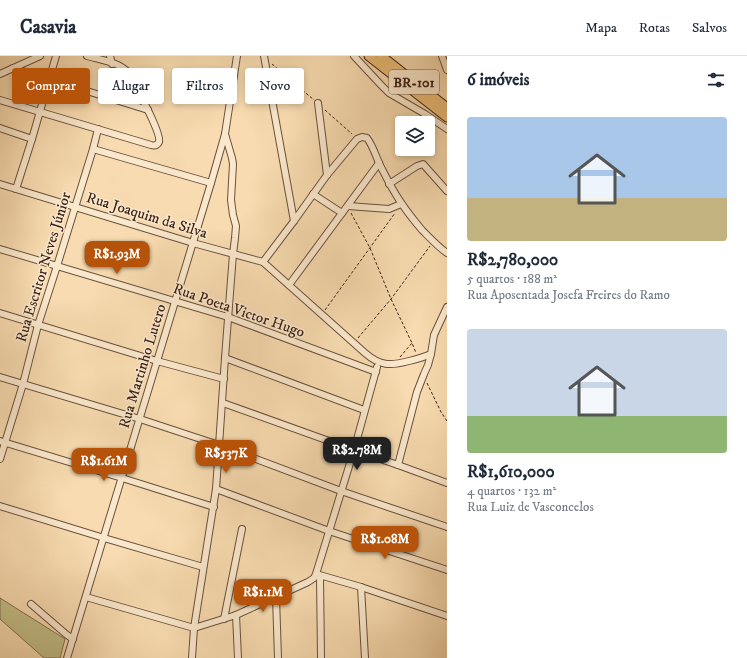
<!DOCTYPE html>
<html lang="pt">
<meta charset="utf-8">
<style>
body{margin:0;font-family:"IM FELL DW Pica",serif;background:#f2f2f3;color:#1f2937;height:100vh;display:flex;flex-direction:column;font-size:15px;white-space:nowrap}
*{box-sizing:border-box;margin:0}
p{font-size:13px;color:#747a83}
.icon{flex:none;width:22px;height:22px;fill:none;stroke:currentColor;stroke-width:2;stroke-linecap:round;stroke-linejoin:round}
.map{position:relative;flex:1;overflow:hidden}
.details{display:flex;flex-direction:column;background:#fff;width:300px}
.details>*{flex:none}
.top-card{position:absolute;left:12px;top:12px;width:375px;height:36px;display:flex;gap:8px}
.tools{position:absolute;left:395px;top:60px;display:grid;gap:8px}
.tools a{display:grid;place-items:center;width:40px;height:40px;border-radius:4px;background:#fff;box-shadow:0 2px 6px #0003;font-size:20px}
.price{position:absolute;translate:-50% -34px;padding:0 9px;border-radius:8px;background:#b45309;color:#fff;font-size:13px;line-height:26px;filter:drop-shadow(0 1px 2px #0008)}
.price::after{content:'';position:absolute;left:50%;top:24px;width:12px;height:9px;margin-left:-6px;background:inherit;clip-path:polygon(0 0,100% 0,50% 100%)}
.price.selected{background:#222;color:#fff}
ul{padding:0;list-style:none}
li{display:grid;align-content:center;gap:8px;height:212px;padding:0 20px}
li span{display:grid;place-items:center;height:124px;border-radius:4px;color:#555}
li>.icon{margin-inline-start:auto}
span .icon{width:72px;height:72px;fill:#fffc;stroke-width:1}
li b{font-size:17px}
h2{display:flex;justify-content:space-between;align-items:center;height:48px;padding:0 20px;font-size:17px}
.tag{padding:0 14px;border-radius:4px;background:#fff;box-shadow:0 2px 6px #0003;font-size:14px;line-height:36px}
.tag.selected{background:#b45309;color:#fff}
header{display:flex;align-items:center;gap:24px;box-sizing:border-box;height:56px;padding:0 20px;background:#fff;border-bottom:1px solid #e0e1e3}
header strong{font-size:19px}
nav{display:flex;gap:22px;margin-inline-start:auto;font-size:14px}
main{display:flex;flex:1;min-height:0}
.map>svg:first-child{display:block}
</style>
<header>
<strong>Casavia</strong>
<nav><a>Mapa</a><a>Rotas</a><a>Salvos</a></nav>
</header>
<main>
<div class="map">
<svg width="447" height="602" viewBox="0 0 447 602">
<rect width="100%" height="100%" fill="#f8dbb0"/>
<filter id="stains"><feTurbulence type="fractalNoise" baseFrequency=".005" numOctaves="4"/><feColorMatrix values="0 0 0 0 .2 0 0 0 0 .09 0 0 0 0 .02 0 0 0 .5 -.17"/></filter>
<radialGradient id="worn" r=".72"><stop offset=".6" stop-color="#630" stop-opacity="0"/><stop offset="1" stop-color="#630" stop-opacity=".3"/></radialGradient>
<path fill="#c3be87" stroke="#7f7050" d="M0 542 65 583 60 602H44L0 563Z"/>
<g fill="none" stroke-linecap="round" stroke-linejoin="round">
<defs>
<g id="minor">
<path d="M110 0 112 8"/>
<path d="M264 0 294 165"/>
<path d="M354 0 381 29 389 37 425 58 447 73"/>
<path d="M442 0 447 14"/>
<path d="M13 12 148 54"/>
<path d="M0 18 40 0"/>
<path d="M0 44 151 89C154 90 157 90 159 86 162 77 134 28 129 17 119 6 101 4 87 0"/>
<path d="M318 47 327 119"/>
<path d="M0 72 32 83"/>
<path d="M93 93 211 127"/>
<path d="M0 128 193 187 263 206 365 297C380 310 390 310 409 305 417 303 424 301 431 298L434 279 447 251"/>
<path d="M389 128 417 110 423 108 447 135"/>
<path d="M16 133 32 83 56 0"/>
<path d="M313 138 342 157"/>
<path d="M348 150 389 153 401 148"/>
<path d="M0 193 228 261 376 316"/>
<path d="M263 206 294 165 327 119 357 83 362 81 367 82C374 91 377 105 383 115 395 139 405 154 422 174 430 182 437 190 447 197"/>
<path d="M289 229 379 107"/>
<path d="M0 257 157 305 224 323"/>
<path d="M225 302 364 354"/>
<path d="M0 321 140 363 219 389 341 435 447 471"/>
<path d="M223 347 354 394 398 409 447 427"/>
<path d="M0 385 122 422 214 451"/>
<path d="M0 403 23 328 38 269 57 210 93 93 98 73"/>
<path d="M398 409 417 336 424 318 428 309 431 298"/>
<path d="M216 433 329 475 447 514"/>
<path d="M0 450 104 482 203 511"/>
<path d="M316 518 361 531 447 560"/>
<path d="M320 520 321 602"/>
<path d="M361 531 365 602"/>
<path d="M86 541 194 572"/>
<path d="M276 541 278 602"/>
<path d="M31 548 67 579 73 583"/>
<path d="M236 559 238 602"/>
<path d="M224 563 242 473"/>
<path d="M194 572 236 559 308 526 314 522 316 518 354 394 377 311"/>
<path d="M67 602 211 127 225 78 237 0"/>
<path d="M192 602 194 572 216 433 225 302 233 198 235 182 236 170 233 159 231 144 233 108 232 102 225 78"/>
</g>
<g id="highway">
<path d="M369 0 447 61"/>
<path d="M381 0 447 52"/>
</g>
</defs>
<use href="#minor" stroke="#6a503e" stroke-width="8"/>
<use href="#highway" stroke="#3b2118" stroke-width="11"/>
<g stroke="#3b2118" stroke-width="1" stroke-dasharray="3 2" stroke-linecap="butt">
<path d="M272 8 314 44"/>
<path d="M325 54 352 78"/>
<path d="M351 157 370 192 391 243 412 287 416 297"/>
<path d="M325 254 395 157"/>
<path d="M358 282 391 243 430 190"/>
<path d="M400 301 412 287"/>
<path d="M427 327 441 356 447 365"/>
</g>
<use href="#minor" stroke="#fae8cc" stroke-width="6"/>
<use href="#highway" stroke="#ecbe78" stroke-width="9"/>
</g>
<g text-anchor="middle" stroke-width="3" stroke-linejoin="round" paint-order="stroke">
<rect fill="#fae8cc" stroke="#745d4e" stroke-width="1" x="389" y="14" width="50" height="24" rx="3"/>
<g font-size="14" font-weight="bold" fill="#3b2118">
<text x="414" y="31">BR-101</text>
</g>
<g font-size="15" fill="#3b2118" stroke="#fae8cc">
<text transform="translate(147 159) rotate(17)" y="5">Rua Joaquim da Silva</text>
<text transform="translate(43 211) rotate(-73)" y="5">Rua Escritor Neves Júnior</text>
<text transform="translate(239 254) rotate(19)" y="5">Rua Poeta Victor Hugo</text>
<text transform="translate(142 310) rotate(-73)" y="5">Rua Martinho Lutero</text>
</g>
</g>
<rect width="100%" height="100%" filter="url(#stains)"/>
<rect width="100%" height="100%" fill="url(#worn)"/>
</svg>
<div class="tools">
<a><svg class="icon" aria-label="layers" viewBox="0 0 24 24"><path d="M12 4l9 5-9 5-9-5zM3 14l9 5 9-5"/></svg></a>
</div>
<b class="price" style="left:117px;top:219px">R$1.93M</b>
<b class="price selected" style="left:357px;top:415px">R$2.78M</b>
<b class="price" style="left:226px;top:418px">R$537K</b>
<b class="price" style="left:104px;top:426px">R$1.61M</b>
<b class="price" style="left:385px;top:504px">R$1.08M</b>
<b class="price" style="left:263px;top:557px">R$1.1M</b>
<div class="top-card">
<a class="tag selected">Comprar</a>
<a class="tag">Alugar</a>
<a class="tag">Filtros</a>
<a class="tag">Novo</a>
</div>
</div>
<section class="details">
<h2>6 imóveis<svg class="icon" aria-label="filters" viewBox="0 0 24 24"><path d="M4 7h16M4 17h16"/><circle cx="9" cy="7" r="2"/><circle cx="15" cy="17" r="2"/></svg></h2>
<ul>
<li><span style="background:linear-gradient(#a9c7e8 65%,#c2b280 0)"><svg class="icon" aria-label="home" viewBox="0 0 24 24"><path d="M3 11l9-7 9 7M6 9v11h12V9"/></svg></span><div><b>R$2,780,000</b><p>5 quartos · 188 m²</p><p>Rua Aposentada Josefa Freires do Ramo</p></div></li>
<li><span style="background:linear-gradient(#c9d6e8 70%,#8fb573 0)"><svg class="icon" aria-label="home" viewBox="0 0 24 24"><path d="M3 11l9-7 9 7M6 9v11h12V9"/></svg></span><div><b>R$1,610,000</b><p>4 quartos · 132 m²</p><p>Rua Luiz de Vasconcelos</p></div></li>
</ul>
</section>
</main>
